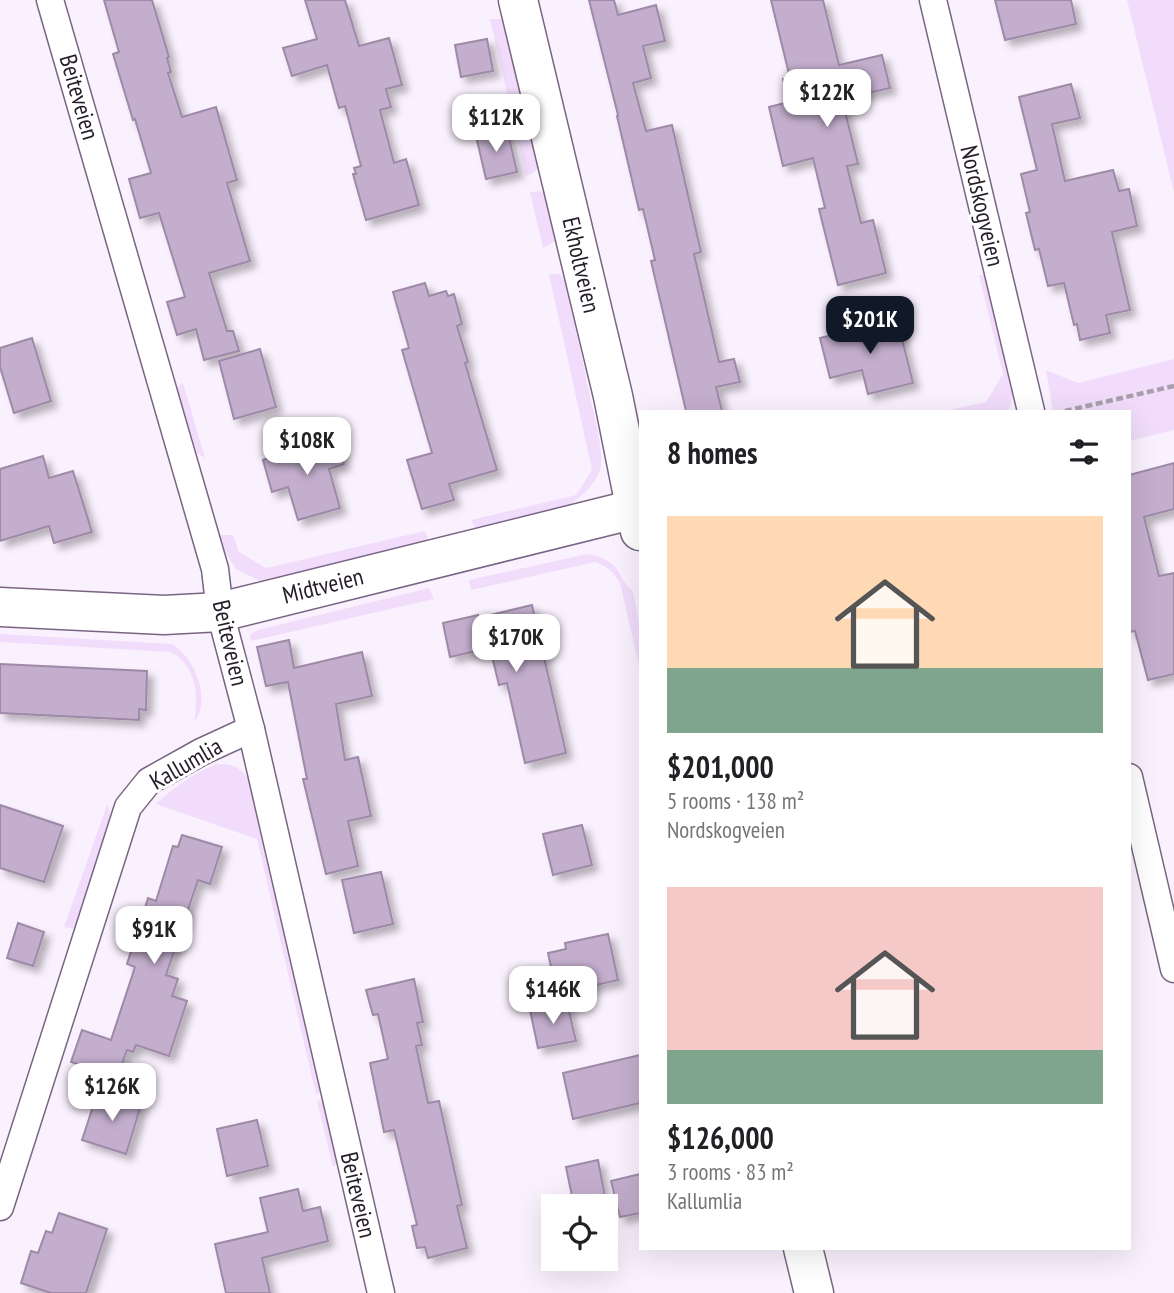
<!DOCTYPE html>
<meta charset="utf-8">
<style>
body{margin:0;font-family:"PT Sans Narrow",sans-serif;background:#f2f2f2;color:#202124;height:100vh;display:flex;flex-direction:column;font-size:26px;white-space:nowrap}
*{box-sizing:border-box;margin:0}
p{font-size:23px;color:#757577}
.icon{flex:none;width:38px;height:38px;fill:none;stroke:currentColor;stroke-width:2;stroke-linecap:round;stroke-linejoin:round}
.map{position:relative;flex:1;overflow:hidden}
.drawer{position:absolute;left:639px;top:410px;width:492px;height:840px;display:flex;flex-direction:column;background:#fff;border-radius:0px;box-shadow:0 7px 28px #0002}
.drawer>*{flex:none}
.buttons{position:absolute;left:541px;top:1194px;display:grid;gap:14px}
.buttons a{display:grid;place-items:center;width:77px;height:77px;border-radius:0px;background:#fff;box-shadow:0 7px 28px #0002;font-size:35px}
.price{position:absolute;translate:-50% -60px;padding:0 16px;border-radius:14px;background:#fff;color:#222;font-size:23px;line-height:46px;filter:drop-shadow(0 2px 4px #0008)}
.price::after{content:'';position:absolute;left:50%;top:42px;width:21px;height:16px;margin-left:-10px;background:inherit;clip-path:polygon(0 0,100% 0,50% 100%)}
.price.current{background:#111827;color:#fff}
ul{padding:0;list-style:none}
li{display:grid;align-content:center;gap:14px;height:371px;padding:0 28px}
li span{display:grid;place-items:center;height:217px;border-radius:0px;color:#555}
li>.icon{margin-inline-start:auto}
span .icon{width:126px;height:126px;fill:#fffc;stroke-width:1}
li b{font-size:30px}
h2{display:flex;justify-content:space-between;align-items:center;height:84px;padding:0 28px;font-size:30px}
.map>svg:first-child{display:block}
</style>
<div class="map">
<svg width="1174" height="1293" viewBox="0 0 1174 1293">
<defs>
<filter id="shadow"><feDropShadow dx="6" dy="6" stdDeviation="3.5" flood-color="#0004"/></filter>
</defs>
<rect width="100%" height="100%" fill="#faf1fe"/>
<g fill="#f1ddfb">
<path d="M1127 0H1174V192Z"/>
<path d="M490 19H501L507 25 540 164C537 171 533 174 526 175Z"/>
<path d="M541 191 546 196 557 240 543 248 530 192Z"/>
<path d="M549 274H560L566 284C574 323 583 362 591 401 595 416 603 451 601 465 599 482 581 497 568 506L478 533 471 520 576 495 592 470Z"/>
<path d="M979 275H989L1012 377 1013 395 1010 408 1006 411H944L986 402 1003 374Z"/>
<path d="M1174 359V430L1129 441V411H1053L1046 370 1078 383Z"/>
<path d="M183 383 205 458 197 453 177 387Z"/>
<path d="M425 531 430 544 262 582 236 569 227 555 219 535H233L239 552 266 568Z"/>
<path d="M587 554C597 556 607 558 614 566 622 575 623 584 633 591L640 627V670L620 583C614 572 607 566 595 562L471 590 469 580Z"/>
<path d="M429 588 434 599 251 641 250 635 258 630Z"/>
<path d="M0 634 172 644C195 658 212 699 194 723 199 699 197 664 170 652L0 642Z"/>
<path d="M216 764C234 764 240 767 250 781L323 1091 316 1095 257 839 156 804C174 787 193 774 216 764Z"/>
<path d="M107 805 110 812V826L74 929 64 927Z"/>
<path d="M325 1099 340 1161 333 1167 317 1101Z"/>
</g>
<g fill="#c3aecd" stroke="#9e89a7" stroke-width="2" filter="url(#shadow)">
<path d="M104 0H152L169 57 167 58 171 72 168 73 182 117 216 107 237 180 227 183 250 261 209 273 227 331H233L239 351 204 360 196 329 177 335 167 302 185 297 159 213 140 218 129 179 151 173 135 119 133 120 113 54 119 52Z"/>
<path d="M305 0H345L359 46 389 38 402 85 386 89 391 107 380 110 394 163 406 159 419 205 366 220 353 174H356L354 168 361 166 345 106 339 108 327 65 292 76 283 48 317 39Z"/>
<path d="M589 0H614L618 15 656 5 665 41 643 46 651 78 633 83 646 131 672 125 701 252 694 254 719 362 734 359 740 382 716 387 722 411H686L651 261 655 260 643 209 639 210 617 116 618 115Z"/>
<path d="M771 0H823L839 65 882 55 890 88 842 99 858 164 847 166 861 223 873 220 886 273 838 285 819 209 825 208 813 158 783 166 769 107 789 102 783 79 790 78Z"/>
<path d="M995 0H1071L1076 24 1005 40Z"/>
<path d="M487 39 493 71 461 77 455 45Z"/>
<path d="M1071 84 1080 118 1052 124 1065 181 1113 170 1119 191 1129 189 1137 226 1112 232 1130 310 1106 315 1110 333 1080 340 1077 324 1074 325 1064 283 1048 286 1039 249 1035 250 1026 213 1030 212 1021 174 1037 170 1019 97Z"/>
<path d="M507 129 517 172 486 179 476 136Z"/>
<path d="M425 283 429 296 446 291 448 296 454 294 462 324 457 326 468 362 465 363 497 470 449 484 454 500 422 509 407 460 432 453 402 350 409 348 393 292Z"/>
<path d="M897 319 913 383 868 394 862 370 830 378 820 338Z"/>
<path d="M32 338 51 401 14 413 0 367V348Z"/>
<path d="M260 349 276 407 234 419 219 361Z"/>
<path d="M336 438 344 464 329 469 340 508 298 520 288 487 272 492 263 460Z"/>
<path d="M43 456 49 478 73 471 92 532 54 543 49 526 0 541V469Z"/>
<path d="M1174 463V509L1144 517 1159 576 1174 573V674L1148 680 1135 631 1129 632V475Z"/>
<path d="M532 605 566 753 525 763 507 683 499 685 490 648 450 657 443 623 478 615V618Z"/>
<path d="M289 640 294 668 362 652 372 696 336 704 345 760 358 757 371 816 348 821 358 866 326 874 303 779H307L288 682 266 686 257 647Z"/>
<path d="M0 664 147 671 146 710 139 709V720L0 713Z"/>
<path d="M0 805 63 826 44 882 0 868Z"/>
<path d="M582 825 592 865 553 875 543 834Z"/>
<path d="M182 835 222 847 210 884 198 880 166 975 178 979 172 996 187 1001 169 1056 136 1045 133 1052 127 1050 117 1078 71 1062 82 1030 111 1040 135 967 127 964 148 898 156 901 173 846 178 847Z"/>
<path d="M381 872 393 924 354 933 342 880Z"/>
<path d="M18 923 44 932 33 966 7 958Z"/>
<path d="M608 934 618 980 557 994 548 953 566 949 565 943Z"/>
<path d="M414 979 423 1022 417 1023 422 1045 416 1046 428 1103 439 1101 462 1205 457 1206 467 1248 428 1258 425 1247 417 1248 412 1226 417 1225 394 1130 384 1132 370 1063 388 1059 378 1014 373 1015 366 990Z"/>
<path d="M567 1003 576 1041 538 1048 530 1010Z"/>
<path d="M640 1055V1103L573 1119 563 1073Z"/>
<path d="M98 1091 141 1105 126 1154 82 1140Z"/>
<path d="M257 1120 268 1166 227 1176 217 1129Z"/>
<path d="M598 1160 606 1202 588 1206H574L566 1167Z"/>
<path d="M640 1174V1213L620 1217 611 1181Z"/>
<path d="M298 1189 303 1211 320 1207 328 1241 262 1258 270 1293H226L215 1244 268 1232 260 1198Z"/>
<path d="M59 1213 107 1229 86 1293H51L21 1283 31 1251 38 1253 46 1231 52 1233Z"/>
</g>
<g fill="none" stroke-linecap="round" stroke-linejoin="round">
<defs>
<g id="street">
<path d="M50 0 215 569 220 612 251 729 381 1293"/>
<path d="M933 0 1031 411"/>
<path d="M1129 777 1174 969"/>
<path d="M0 1207 128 807 149 781 201 752 251 729"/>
</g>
<g id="secondary">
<path d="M518 0 613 396 640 531"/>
<path d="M0 607 164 615 220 612 635 509"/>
<path d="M803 1248 814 1293"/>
</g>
</defs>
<use href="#street" stroke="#796582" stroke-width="29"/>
<use href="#secondary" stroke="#796582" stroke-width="41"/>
<path stroke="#a89fac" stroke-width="4.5" stroke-dasharray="7 3.5" stroke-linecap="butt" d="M1065 411 1174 386"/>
<use href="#street" stroke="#fff" stroke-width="26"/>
<use href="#secondary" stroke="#fff" stroke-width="38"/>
</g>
<g text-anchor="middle" stroke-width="6" stroke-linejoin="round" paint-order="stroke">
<g font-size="24" fill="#241c28" stroke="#fff">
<text transform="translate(79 97) rotate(74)" y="8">Beiteveien</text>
<text transform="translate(982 206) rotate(77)" y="8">Nordskogveien</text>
<text transform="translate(581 265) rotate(77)" y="8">Ekholtveien</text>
<text transform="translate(323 586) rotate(-14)" y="8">Midtveien</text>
<text transform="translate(230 643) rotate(77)" y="8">Beiteveien</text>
<text transform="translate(186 764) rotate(-30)" y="8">Kallumlia</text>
<text transform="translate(358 1195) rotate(77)" y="8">Beiteveien</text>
</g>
</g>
</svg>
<div class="buttons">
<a><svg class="icon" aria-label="locate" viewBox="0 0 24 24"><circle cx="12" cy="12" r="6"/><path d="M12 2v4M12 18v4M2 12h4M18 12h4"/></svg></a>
</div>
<b class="price" style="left:827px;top:129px">$122K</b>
<b class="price" style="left:496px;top:154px">$112K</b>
<b class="price current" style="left:870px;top:356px">$201K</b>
<b class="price" style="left:307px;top:477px">$108K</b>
<b class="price" style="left:516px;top:674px">$170K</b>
<b class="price" style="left:154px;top:966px">$91K</b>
<b class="price" style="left:553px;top:1026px">$146K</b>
<b class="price" style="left:112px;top:1123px">$126K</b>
<section class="drawer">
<h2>8 homes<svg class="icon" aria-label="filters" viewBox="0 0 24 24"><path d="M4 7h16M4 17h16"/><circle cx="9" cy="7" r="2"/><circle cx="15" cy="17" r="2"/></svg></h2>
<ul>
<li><span style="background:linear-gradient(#ffd9b3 70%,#7fa58c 0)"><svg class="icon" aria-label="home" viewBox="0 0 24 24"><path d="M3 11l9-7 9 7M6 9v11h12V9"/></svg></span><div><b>$201,000</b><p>5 rooms · 138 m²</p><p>Nordskogveien</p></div></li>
<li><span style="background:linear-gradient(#f6c9c9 75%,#7fa58c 0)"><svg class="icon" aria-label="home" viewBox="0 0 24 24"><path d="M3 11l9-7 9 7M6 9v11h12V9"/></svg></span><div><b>$126,000</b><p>3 rooms · 83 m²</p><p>Kallumlia</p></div></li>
</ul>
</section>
</div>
